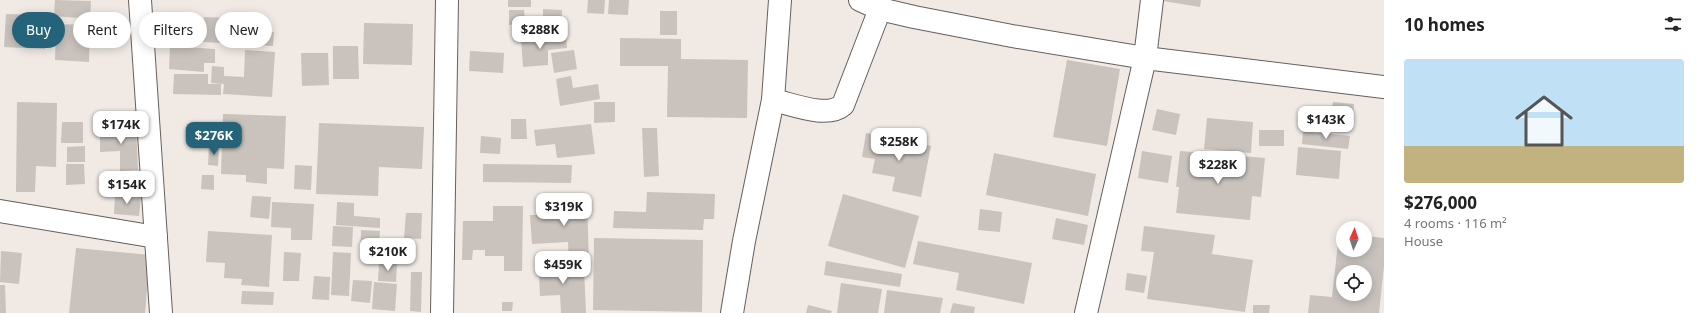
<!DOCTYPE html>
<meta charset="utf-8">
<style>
body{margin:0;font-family:"Noto Sans",sans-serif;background:#f2f2f2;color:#222;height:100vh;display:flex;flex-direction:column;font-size:15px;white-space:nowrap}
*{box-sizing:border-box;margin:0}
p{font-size:13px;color:#767676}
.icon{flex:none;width:22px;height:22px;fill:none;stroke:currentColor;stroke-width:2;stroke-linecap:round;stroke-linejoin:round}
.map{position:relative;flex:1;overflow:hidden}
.details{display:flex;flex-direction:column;background:#fff;width:320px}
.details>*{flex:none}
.banner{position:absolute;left:12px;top:12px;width:380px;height:36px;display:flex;gap:8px}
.needle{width:26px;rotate:3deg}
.buttons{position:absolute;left:1336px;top:221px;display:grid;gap:8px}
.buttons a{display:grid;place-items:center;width:36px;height:36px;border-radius:50%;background:#fff;box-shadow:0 2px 10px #0003;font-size:20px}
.price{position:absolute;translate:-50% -34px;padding:0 9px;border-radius:8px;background:#fff;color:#222;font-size:13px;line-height:26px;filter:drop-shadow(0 1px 2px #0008)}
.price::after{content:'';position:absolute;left:50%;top:24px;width:12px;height:9px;margin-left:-6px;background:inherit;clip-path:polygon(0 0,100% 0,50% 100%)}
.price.current{background:#246379;color:#fff}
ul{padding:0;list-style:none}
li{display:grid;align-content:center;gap:8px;height:212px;padding:0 20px}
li+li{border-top:1px solid #e0e0e0}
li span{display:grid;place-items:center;height:124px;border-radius:4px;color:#555}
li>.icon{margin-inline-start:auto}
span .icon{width:72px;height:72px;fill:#fffc;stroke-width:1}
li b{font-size:17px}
h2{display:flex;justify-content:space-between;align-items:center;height:48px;padding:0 20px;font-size:17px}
.tag{padding:0 14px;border-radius:18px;background:#fff;box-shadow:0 2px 10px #0003;font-size:14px;line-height:36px}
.tag.current{background:#246379;color:#fff}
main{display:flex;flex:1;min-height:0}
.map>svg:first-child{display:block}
</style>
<main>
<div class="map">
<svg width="1384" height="313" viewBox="0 0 1384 313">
<rect width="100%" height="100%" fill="#f0e9e4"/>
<g fill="#c9c2bd" fill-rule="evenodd">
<path d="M55 0 91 1 90 19 54 16Z"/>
<rect x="508" y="0" width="23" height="7"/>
<path d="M588 0H605L604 14 587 13Z"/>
<path d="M609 0H629L628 15 608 14Z"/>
<path d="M1157 0H1201L1200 7Z"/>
<path d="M543 9 562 10 561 29 543 28Z"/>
<path d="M509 10H524L525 24 509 25Z"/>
<rect x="660" y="11" width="17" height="24"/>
<path d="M6 14 47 15 45 49 4 47Z"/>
<path d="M204 17 234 18V30L274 32 273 46 203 42Z"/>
<path d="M364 23 413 24 412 65 363 64Z"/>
<path d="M56 24 90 25 89 62 55 60Z"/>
<path d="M566 36 567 48 548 50V65L523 67 521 39Z"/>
<path d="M620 38 681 39V59L748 60 747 118 667 117 668 66H620Z"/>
<path d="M170 46 215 49V63H204V72L169 69Z"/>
<path d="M333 46H358L359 79H333Z"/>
<path d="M245 50 275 52 272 97 223 94 224 84 211 83 212 66 224 67V76L244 77Z"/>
<path d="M574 50 577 69 554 73 551 53Z"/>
<path d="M470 51 504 53 503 73 469 71Z"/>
<path d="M301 53H328L329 85 302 86Z"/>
<path d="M1067 60 1120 69 1107 146 1053 137Z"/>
<path d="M174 74H208V84H221V95L173 94Z"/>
<path d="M571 76 573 88 598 84 600 99 560 106 556 79Z"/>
<path d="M17 102 57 103 56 167 36 166 35 192H16Z"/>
<path d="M594 102H615V122L594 123Z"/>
<path d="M1333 102 1354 104 1353 117 1331 115Z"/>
<path d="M1157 109 1180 114 1176 135 1152 130Z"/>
<path d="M223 114 286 116 284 169 267 168V184L246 182V175L221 174Z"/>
<path d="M1207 118 1253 122 1251 153 1204 149Z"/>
<path d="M511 119H526L527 139H511Z"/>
<path d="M62 122H83V143H61Z"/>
<path d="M319 123 424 127 422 169 379 167 378 196 316 194Z"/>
<path d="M591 124 595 154 557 158 555 144 536 146 534 130Z"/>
<path d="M136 126 138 170 120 171V151L100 152V127Z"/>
<path d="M642 128H657L659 176 644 177Z"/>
<rect x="1259" y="130" width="25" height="16"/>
<path d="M1303 131 1350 136 1348 149 1302 144Z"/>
<path d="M866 133 931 146 921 197 892 191 895 177 872 173 875 159 862 157Z"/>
<path d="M481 136 501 138 500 154 480 153Z"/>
<path d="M85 146V162H67V147Z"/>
<path d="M209 147 219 148 218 166 208 165Z"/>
<path d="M1298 147 1341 151 1339 179 1296 175Z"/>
<path d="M1142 151 1172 156 1168 183 1138 178Z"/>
<path d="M1180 151 1265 158 1261 197 1252 196 1250 220 1176 213 1179 187H1176Z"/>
<path d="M994 153 1096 174 1088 216 986 195Z"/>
<path d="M66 164H84L85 184 66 185Z"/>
<path d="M483 164 572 165 571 183 483 182Z"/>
<path d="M295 165 312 166 311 190 294 189Z"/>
<path d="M113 172 140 173V192H112Z"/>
<path d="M202 175H214V190L201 189Z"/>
<path d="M647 192 715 194 714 219H704L703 230 613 228 614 211 646 212Z"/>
<path d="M843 194 919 216 905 268 828 246Z"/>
<path d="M115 195 141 197 139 216 114 214Z"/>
<path d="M252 196 271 197 269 219 250 217Z"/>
<path d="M587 200 589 263 569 264 568 242 532 244 530 215H542L541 201Z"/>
<path d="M272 202 314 204 312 240H291V228L271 227Z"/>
<path d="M337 202 354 203V216L380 218V228L336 225Z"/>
<path d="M493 206H523L522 271H504V256H485V250H473L472 260H462L463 221H493Z"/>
<path d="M980 209 1002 212 1000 232 978 230Z"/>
<path d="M406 213H422L421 239 404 238Z"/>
<path d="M1056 218 1088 225 1084 245 1052 239Z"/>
<path d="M333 226 353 227 352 247 332 246Z"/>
<path d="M1144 226 1215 235 1212 254 1253 260 1245 312 1147 299 1154 252 1141 251Z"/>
<path d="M361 230 380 231 378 257 360 255Z"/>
<path d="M208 231 272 235 269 287 241 285 242 279 224 278 225 263 206 262Z"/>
<path d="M1339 234H1343V250H1365V236L1384 238V266L1379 313H1308L1310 295 1332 297ZM1343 272H1365V294H1343Z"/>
<path d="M594 238 703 240 702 312 593 310Z"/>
<path d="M918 241 1032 263 1024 304 956 290 959 273 913 264Z"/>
<path d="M76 248 150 255 145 313H69Z"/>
<path d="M1 251 22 253 19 284 0 282Z"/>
<path d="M284 252 301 253 299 281H283Z"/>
<path d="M333 252 351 253 349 296 331 295Z"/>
<path d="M553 255 555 269 584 268 586 313H561L560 295 540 296 538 256Z"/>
<path d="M826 261 902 274 900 287 824 275Z"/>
<path d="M379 263 397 264 396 282 378 281Z"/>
<path d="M411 272H422L421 312 410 311Z"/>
<path d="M1127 273 1147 276 1144 293 1125 290Z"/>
<path d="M314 276 330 277 329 300 312 299Z"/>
<path d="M353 280 372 281 370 303 351 301Z"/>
<path d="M374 282 397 284 395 311 372 309Z"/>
<path d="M841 283 882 289 878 313H837Z"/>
<path d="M0 285H5L6 313H0Z"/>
<path d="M887 290 943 298 940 313H884Z"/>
<path d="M242 291 274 292 273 305 241 304Z"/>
<path d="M502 302H513L512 311H502Z"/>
<path d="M953 303 975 307 974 313H950Z"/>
<path d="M808 305 832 311 831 313H806Z"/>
<path d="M1253 305H1270L1269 313H1253Z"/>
</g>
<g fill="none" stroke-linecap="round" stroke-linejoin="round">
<defs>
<g id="street">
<path d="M140 0 161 313"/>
<path d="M860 0 880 9"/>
<path d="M773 100C792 104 827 119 843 105L880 9 914 17 1012 36 1145 58 1384 87"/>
<path d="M0 211 156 237"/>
<path d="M442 313 447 0"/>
<path d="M732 313 744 241 773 100 780 0"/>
<path d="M1086 313 1145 58 1152 0"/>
</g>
</defs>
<use href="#street" stroke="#66605c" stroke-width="24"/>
<use href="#street" stroke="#fff" stroke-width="22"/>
</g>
</svg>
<div class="buttons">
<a><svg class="needle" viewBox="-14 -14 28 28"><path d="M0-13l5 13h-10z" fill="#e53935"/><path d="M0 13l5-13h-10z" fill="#767676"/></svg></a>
<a><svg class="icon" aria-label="locate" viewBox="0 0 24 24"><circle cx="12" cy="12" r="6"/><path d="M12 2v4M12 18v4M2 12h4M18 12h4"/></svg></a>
</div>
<b class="price" style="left:540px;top:50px">$288K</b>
<b class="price" style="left:1326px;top:140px">$143K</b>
<b class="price" style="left:121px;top:145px">$174K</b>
<b class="price current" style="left:214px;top:156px">$276K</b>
<b class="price" style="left:899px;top:162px">$258K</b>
<b class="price" style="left:1218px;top:185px">$228K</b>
<b class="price" style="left:127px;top:205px">$154K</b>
<b class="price" style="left:564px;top:227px">$319K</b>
<b class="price" style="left:388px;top:272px">$210K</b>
<b class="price" style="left:563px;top:285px">$459K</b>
<div class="banner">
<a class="tag current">Buy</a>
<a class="tag">Rent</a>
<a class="tag">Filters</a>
<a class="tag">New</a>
</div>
</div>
<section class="details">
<h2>10 homes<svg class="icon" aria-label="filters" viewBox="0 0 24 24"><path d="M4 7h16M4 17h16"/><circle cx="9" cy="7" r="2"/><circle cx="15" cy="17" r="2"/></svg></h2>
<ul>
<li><span style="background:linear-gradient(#bfe0f5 70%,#c2b280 0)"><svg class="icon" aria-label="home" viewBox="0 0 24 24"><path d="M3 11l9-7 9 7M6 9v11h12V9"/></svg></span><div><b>$276,000</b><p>4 rooms · 116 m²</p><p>House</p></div></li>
</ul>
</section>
</main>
